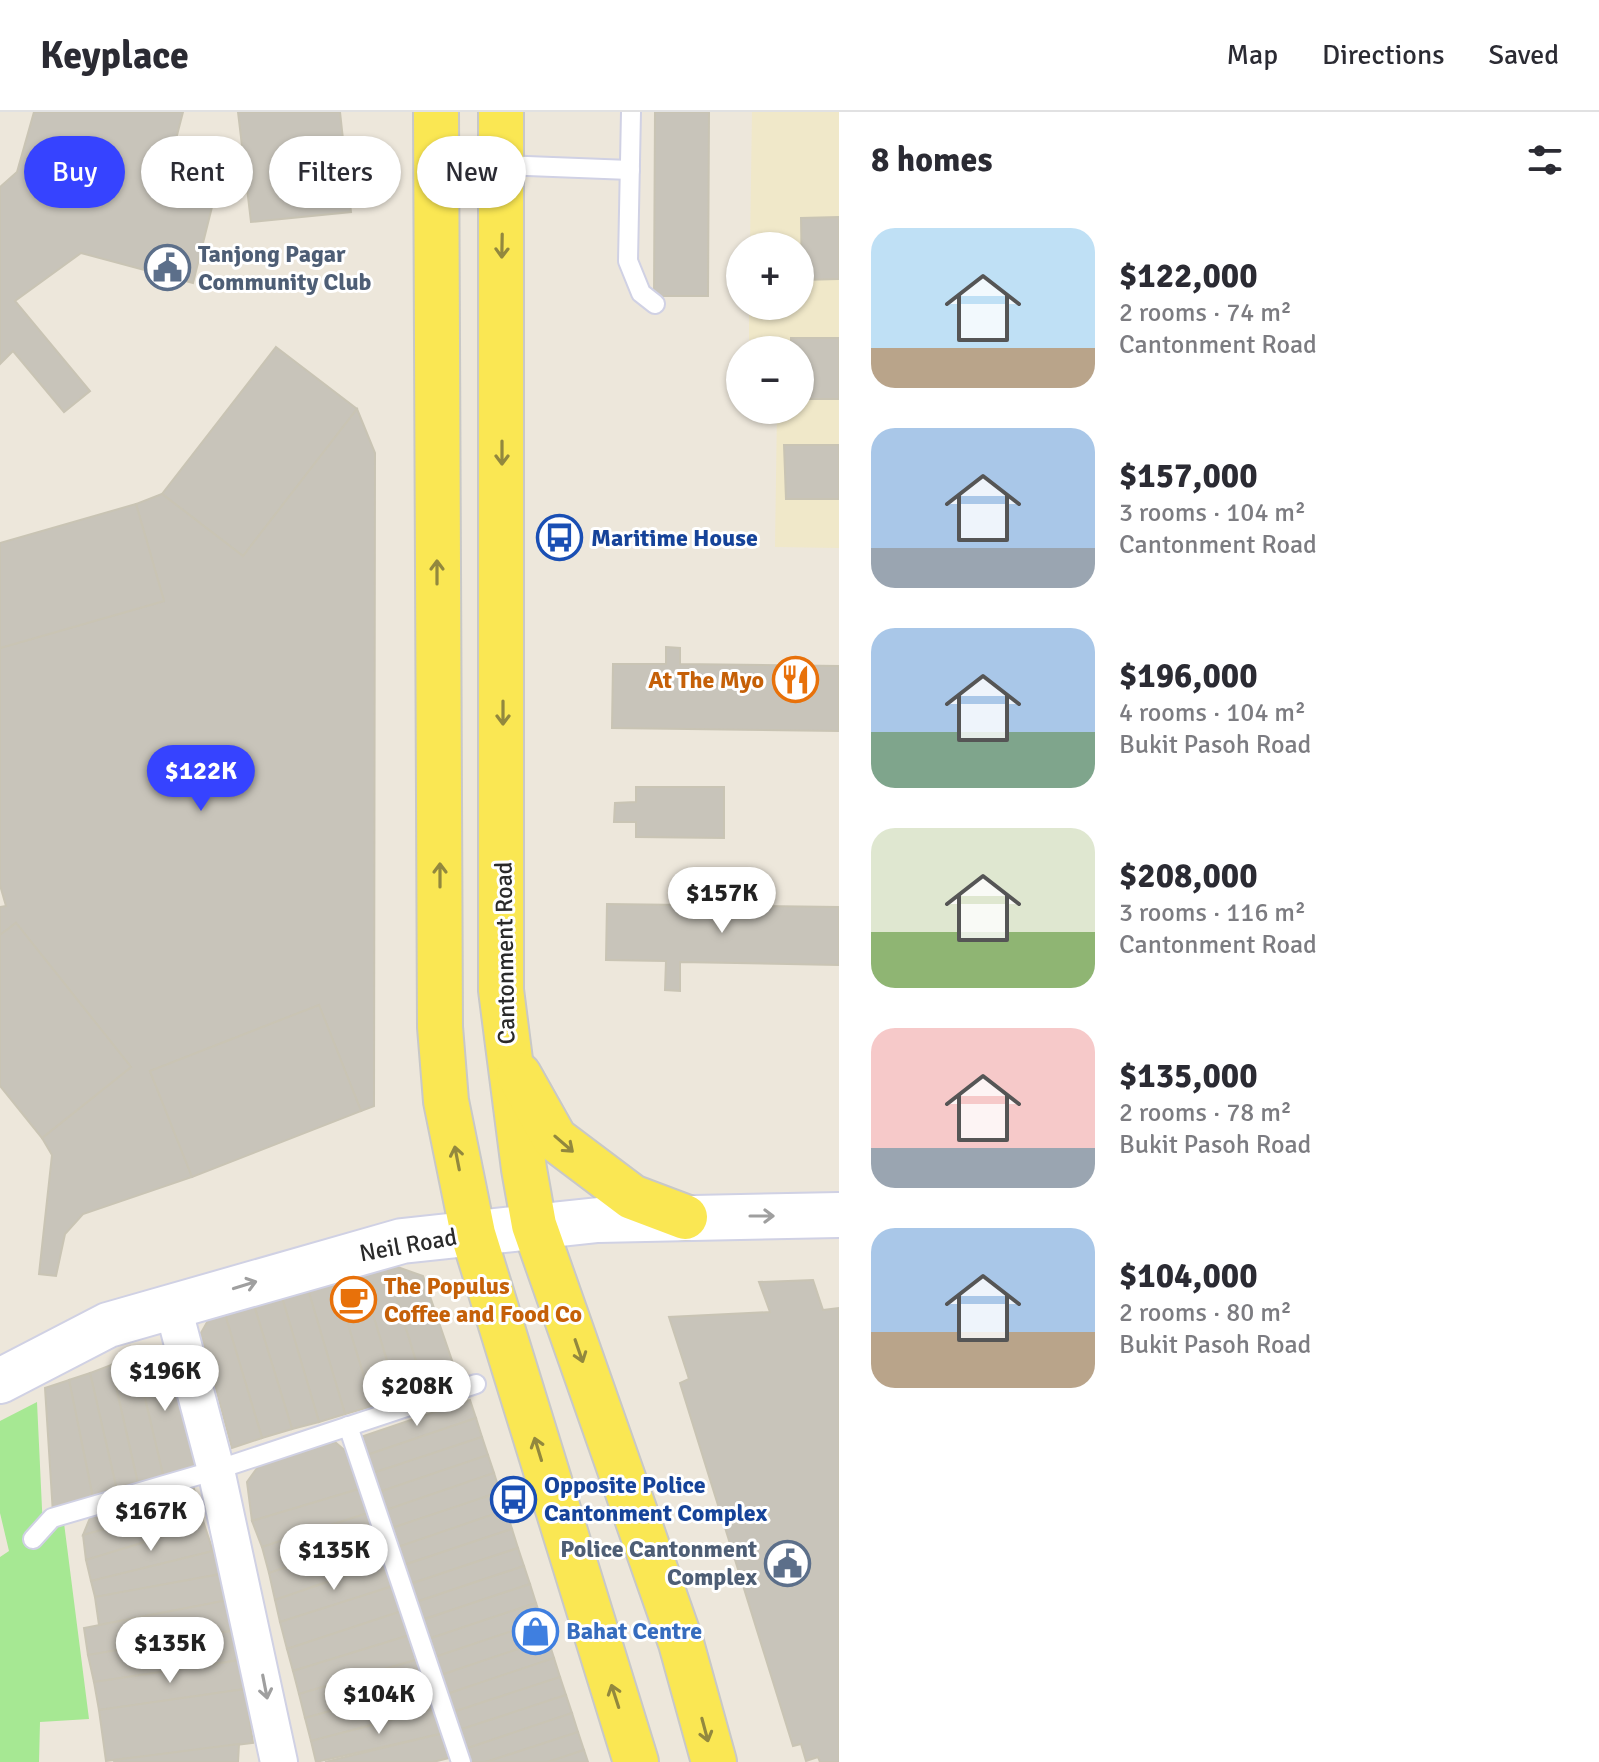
<!DOCTYPE html>
<meta charset="utf-8">
<style>
body{margin:0;font-family:Signika,sans-serif;background:#f7f7f7;color:#2b2b33;height:100vh;display:flex;flex-direction:column;font-size:30px;white-space:nowrap}
*{box-sizing:border-box;margin:0}
p{font-size:26px;color:#7c7c81}
.icon{flex:none;width:44px;height:44px;fill:none;stroke:currentColor;stroke-width:2;stroke-linecap:round;stroke-linejoin:round}
.map{position:relative;flex:1;overflow:hidden}
.side{display:flex;flex-direction:column;background:#fff;width:760px}
.side>*{flex:none}
.top-card{position:absolute;left:24px;top:24px;width:694px;height:72px;display:flex;gap:16px}
.controls{position:absolute;left:726px;top:120px;display:grid;gap:16px}
.controls a{display:grid;place-items:center;width:88px;height:88px;border-radius:50%;background:#fff;box-shadow:0 2px 6px #0004;font-size:40px}
.price{position:absolute;translate:-50% -68px;padding:0 18px;border-radius:28px;background:#fff;color:#222;font-size:26px;line-height:52px;filter:drop-shadow(0 2px 4px #0008)}
.price::after{content:'';position:absolute;left:50%;top:48px;width:24px;height:18px;margin-left:-12px;background:inherit;clip-path:polygon(0 0,100% 0,50% 100%)}
.price.on{background:#3643ff;color:#fff}
ul{padding:0;list-style:none}
li{display:flex;align-items:center;gap:24px;height:200px;padding:0 32px}
li span{display:grid;place-items:center;flex:none;width:224px;height:160px;border-radius:24px;color:#555}
li>.icon{margin-inline-start:auto}
span .icon{width:96px;height:96px;fill:#fffc;stroke-width:1}
li b{font-size:34px}
h2{display:flex;justify-content:space-between;align-items:center;height:96px;padding:0 32px;font-size:34px}
.pill{padding:0 28px;border-radius:36px;background:#fff;box-shadow:0 2px 6px #0004;font-size:28px;line-height:72px}
.pill.on{background:#3643ff;color:#fff}
header{display:flex;align-items:center;gap:48px;box-sizing:border-box;height:112px;padding:0 40px;background:#fff;border-bottom:2px solid #e1e1e2}
header strong{font-size:38px}
nav{display:flex;gap:44px;margin-inline-start:auto;font-size:28px}
main{display:flex;flex:1;min-height:0}
.map>svg:first-child{display:block}
</style>
<header>
<strong>Keyplace</strong>
<nav><a>Map</a><a>Directions</a><a>Saved</a></nav>
</header>
<main>
<div class="map">
<svg width="839" height="1650" viewBox="0 0 839 1650">
<rect width="100%" height="100%" fill="#ede7db"/>
<path fill="#f0e8c9" d="M752 0H839V436L775 435 777 298H800V238H778L777 227 749 228V194H800V134H750Z"/>
<path fill="#a6e893" d="M37 1290 43 1418 64 1411 89 1607 40 1610 39 1650H0V1445L9 1439 0 1401V1309Z"/>
<g fill="#c8c4ba" stroke="#c9c4b4" stroke-width="2">
<path d="M34 0H183L168 58 218 71 193 171 81 141 15 189 90 279 64 300 13 239 0 252V75L17 60Z"/>
<path d="M238 0H340L351 100 251 110Z"/>
<path d="M655 0H709L708 184H654Z"/>
<path d="M839 105V167L802 168 801 106Z"/>
<path d="M791 226H839V287H800V238H791Z"/>
<path d="M276 235 357 297 243 444 162 382Z"/>
<path d="M357 297 375 341 374 994 361 999 319 893 150 959 192 1065 83 1102 65 1122 56 1164 39 1162 52 1043 42 1026 131 955 16 811 0 823V795L6 794 0 773V536L164 489 136 392 162 382 243 444Z"/>
<path d="M784 333H839V387H786Z"/>
<path d="M136 392 164 489 0 536V431Z"/>
<path d="M666 535 680 536V552L839 554V619L612 616 613 552H666Z"/>
<path d="M636 675H724V726L636 725V710H614L615 691 636 690Z"/>
<path d="M607 792 839 795V853L680 850V879L665 878 666 849 606 848Z"/>
<path d="M16 811 131 955 42 1026 0 974V823Z"/>
<path d="M319 893 361 999 192 1065 150 959Z"/>
<path d="M386 1151 425 1278 398 1286 360 1159Z"/>
<path d="M386 1151 423 1164 458 1266 425 1278Z"/>
<path d="M360 1159 398 1286 373 1294 334 1167Z"/>
<path d="M334 1167 373 1294 345 1302 307 1174Z"/>
<path d="M813 1168 823 1198 839 1196V1650H820L818 1645 806 1649 801 1632 793 1634 680 1271 689 1267 669 1205 770 1200 759 1170Z"/>
<path d="M307 1174 345 1302 319 1310 281 1182Z"/>
<path d="M281 1182 319 1310 292 1317 253 1190Z"/>
<path d="M253 1190 292 1317 262 1326 224 1199Z"/>
<path d="M224 1199 262 1326 232 1336 201 1221 210 1205Z"/>
<path d="M151 1237 170 1246 196 1356 164 1367 135 1244Z"/>
<path d="M135 1244 164 1367 139 1376 111 1253Z"/>
<path d="M111 1253 139 1376 118 1383 90 1261Z"/>
<path d="M90 1261 118 1383 94 1391 69 1268Z"/>
<path d="M69 1268 94 1391 53 1402 45 1276Z"/>
<path d="M470 1288 476 1306 364 1344 358 1326Z"/>
<path d="M476 1306 482 1325 370 1362 364 1344Z"/>
<path d="M482 1325 488 1343 376 1381 370 1362Z"/>
<path d="M335 1330 348 1341 359 1377 252 1409 247 1370 260 1352Z"/>
<path d="M488 1343 494 1361 383 1399 376 1381Z"/>
<path d="M494 1361 500 1380 389 1417 383 1399Z"/>
<path d="M193 1373 198 1392 83 1423 92 1401Z"/>
<path d="M359 1377 368 1401 262 1435 252 1409Z"/>
<path d="M500 1380 506 1398 395 1436 389 1417Z"/>
<path d="M198 1392 204 1412 86 1448 83 1423Z"/>
<path d="M506 1398 512 1417 401 1454 395 1436Z"/>
<path d="M368 1401 376 1426 269 1461 262 1435Z"/>
<path d="M204 1412 213 1439 91 1469 86 1448Z"/>
<path d="M512 1417 518 1436 407 1473 401 1454Z"/>
<path d="M376 1426 385 1450 275 1488 269 1461Z"/>
<path d="M518 1436 524 1454 413 1491 407 1473Z"/>
<path d="M213 1439 221 1462 95 1485 91 1469Z"/>
<path d="M385 1450 393 1474 280 1510 275 1488Z"/>
<path d="M524 1454 530 1472 419 1509 413 1491Z"/>
<path d="M221 1462 228 1488 99 1513 95 1485Z"/>
<path d="M530 1472 536 1491 425 1528 419 1509Z"/>
<path d="M393 1474 402 1499 287 1537 280 1510Z"/>
<path d="M228 1488 237 1518 88 1543 84 1516Z"/>
<path d="M536 1491 542 1509 432 1546 425 1528Z"/>
<path d="M402 1499 410 1523 293 1559 287 1537Z"/>
<path d="M542 1509 548 1527 438 1564 432 1546Z"/>
<path d="M237 1518 240 1548 94 1570 88 1543Z"/>
<path d="M410 1523 419 1547 299 1582 293 1559Z"/>
<path d="M548 1527 554 1546 444 1583 438 1564Z"/>
<path d="M554 1546 560 1565 450 1601 444 1583Z"/>
<path d="M419 1547 427 1572 305 1606 299 1582Z"/>
<path d="M240 1548 245 1577 99 1598 94 1570Z"/>
<path d="M560 1565 566 1583 456 1619 450 1601Z"/>
<path d="M427 1572 436 1596 311 1629 305 1606Z"/>
<path d="M245 1577 253 1631 106 1649 99 1598Z"/>
<path d="M566 1583 572 1601 462 1638 456 1619Z"/>
<path d="M436 1596 444 1621 316 1650 311 1629Z"/>
<path d="M572 1601 578 1620 486 1650H466L462 1638Z"/>
<path d="M578 1620 584 1638 548 1650H486Z"/>
<path d="M444 1621 453 1645 433 1650H325Z"/>
<path d="M239 1632 238 1650H114L115 1648Z"/>
<path d="M584 1638 588 1650H548Z"/>
</g>
<g fill="none" stroke-linecap="round" stroke-linejoin="round">
<defs>
<g id="service">
<path d="M631 0 628 149 641 181 655 192"/>
<path d="M502 53 630 58"/>
<path d="M348 1314 461 1650"/>
<path d="M33 1427 52 1406 216 1358 476 1272"/>
</g>
<path id="minor" d="M173 1195 216 1358 279 1650"/>
<path id="secondary" d="M0 1269 108 1213 402 1129 598 1108 839 1103"/>
<g id="primary">
<path d="M436 0 440 915 446 989 473 1122 636 1650"/>
<path d="M501 0V878L524 1057 534 1113 681 1531 714 1650"/>
<path d="M519 963 555 1027 632 1085 685 1105"/>
</g>
</defs>
<use href="#service" stroke="#d0d1e4" stroke-width="22"/>
<use href="#minor" stroke="#d0d1e4" stroke-width="40"/>
<use href="#secondary" stroke="#d0d1e4" stroke-width="48"/>
<use href="#primary" stroke="#c8c8c8" stroke-width="48"/>
<use href="#service" stroke="#fff" stroke-width="18"/>
<use href="#minor" stroke="#fff" stroke-width="36"/>
<use href="#secondary" stroke="#fff" stroke-width="44"/>
<use href="#primary" stroke="#fae753" stroke-width="44"/>
</g>
<defs><path id="oneway-shaft" d="M-6 0H5M1.5-3L5.5 0L1.5 3" fill="none" stroke-width="1.6" stroke-linecap="round" stroke-linejoin="round" transform="scale(2)"/></defs>
<g stroke="#92883e">
<use href="#oneway-shaft" transform="translate(502 134) rotate(91)"/>
<use href="#oneway-shaft" transform="translate(502 341) rotate(90)"/>
<use href="#oneway-shaft" transform="translate(437 460) rotate(-90)"/>
<use href="#oneway-shaft" transform="translate(503 601) rotate(90)"/>
<use href="#oneway-shaft" transform="translate(440 763) rotate(-90)"/>
<use href="#oneway-shaft" transform="translate(564 1032) rotate(41)"/>
<use href="#oneway-shaft" transform="translate(457 1046) rotate(-101)"/>
<use href="#oneway-shaft" transform="translate(579 1239) rotate(71)"/>
<use href="#oneway-shaft" transform="translate(538 1337) rotate(-107)"/>
<use href="#oneway-shaft" transform="translate(615 1584) rotate(-108)"/>
<use href="#oneway-shaft" transform="translate(705 1618) rotate(75)"/>
</g>
<g stroke="#9f9f9f">
<use href="#oneway-shaft" transform="translate(762 1104)"/>
<use href="#oneway-shaft" transform="translate(245 1173) rotate(-17)"/>
<use href="#oneway-shaft" transform="translate(265 1575) rotate(79)"/>
</g>
<defs>
<symbol id="civic-ring" viewBox="-11 -11 22 22"><circle r="9.5" fill="#fff" stroke="#5c6f8a" stroke-width="1.5"/><path d="M-.6-6.5H3V-4.5H.6V-3L4-1V1h2V6H-6V1h2V-1L-.6-3ZM-1.2 2.5V6h2.4V2.5Z" fill="#5c6f8a"/></symbol>
<symbol id="bus-ring" viewBox="-11 -11 22 22"><circle r="9.5" fill="#fff" stroke="#1a4fb4" stroke-width="1.5"/><path d="M-5-6H5V4H4V6H2V4H-2V6H-4V4H-5ZM-3.5-4V0h7V-4ZM-3.5 1.2v1.5H-2V1.2ZM2 1.2v1.5H3.5V1.2Z" fill="#1a4fb4"/></symbol>
<symbol id="restaurant-ring" viewBox="-11 -11 22 22"><circle r="9.5" fill="#fff" stroke="#e8710a" stroke-width="1.5"/><path d="M-5-6h1v4h1v-4h1v4h1v-4h1v5L-1.5 .5V6h-2V.5L-5-1ZM5-6V6H3V1.5H1.5Q1.5-4 5-6Z" fill="#e8710a"/></symbol>
<symbol id="cafe-ring" viewBox="-11 -11 22 22"><circle r="9.5" fill="#fff" stroke="#e8710a" stroke-width="1.5"/><path d="M-5.5-4.5H6V0H3Q3 3.5 0 3.5H-2.5Q-5.5 3.5-5.5 0ZM3-3.2v2h1.7v-2ZM-6 4.5H4V6H-6Z" fill="#e8710a"/></symbol>
<symbol id="shop-ring" viewBox="-11 -11 22 22"><circle r="9.5" fill="#fff" stroke="#3f7fe0" stroke-width="1.5"/><path d="M-5-2.5h2.3a2.7 3.5 0 0 1 5.4 0H5L5.5 6h-11ZM-1.5-2.5h3a1.5 2.3 0 0 0-3 0Z" fill="#3f7fe0"/></symbol>
</defs>
<g fill-rule="evenodd">
<use href="#civic-ring" x="142" y="130" width="51" height="51"/>
<use href="#bus-ring" x="534" y="400" width="51" height="51"/>
<use href="#restaurant-ring" x="770" y="542" width="51" height="51"/>
<use href="#cafe-ring" x="328" y="1162" width="51" height="51"/>
<use href="#bus-ring" x="488" y="1362" width="51" height="51"/>
<use href="#civic-ring" x="762" y="1426" width="51" height="51"/>
<use href="#shop-ring" x="510" y="1494" width="51" height="51"/>
</g>
<g text-anchor="middle" stroke-width="6" stroke-linejoin="round" paint-order="stroke">
<g font-size="24" font-weight="bold" fill="#4e5e75" stroke="#fff" text-anchor="start">
<text x="198" y="150">Tanjong Pagar<tspan x="198" dy="28">Community Club</tspan></text>
<text x="757" y="1445" text-anchor="end">Police Cantonment<tspan x="757" dy="28">Complex</tspan></text>
</g>
<g font-size="24" font-weight="bold" fill="#164399" stroke="#fff" text-anchor="start">
<text x="591" y="434">Maritime House</text>
<text x="544" y="1381">Opposite Police<tspan x="544" dy="28">Cantonment Complex</tspan></text>
</g>
<g font-size="24" font-weight="bold" fill="#c56008" stroke="#fff" text-anchor="end">
<text x="764" y="576">At The Myo</text>
<text x="384" y="1182" text-anchor="start">The Populus<tspan x="384" dy="28">Coffee and Food Co</tspan></text>
</g>
<g font-size="24" fill="#2a2a2a" stroke="#fff">
<text transform="translate(505 841) rotate(-91)" y="8">Cantonment Road</text>
<text transform="translate(408 1133) rotate(-10)" y="8">Neil Road</text>
</g>
<g font-size="24" font-weight="bold" fill="#366cbe" stroke="#fff" text-anchor="start">
<text x="566" y="1527">Bahat Centre</text>
</g>
</g>
</svg>
<div class="controls">
<a>+</a>
<a>−</a>
</div>
<b class="price on" style="left:201px;top:701px">$122K</b>
<b class="price" style="left:722px;top:823px">$157K</b>
<b class="price" style="left:165px;top:1301px">$196K</b>
<b class="price" style="left:417px;top:1316px">$208K</b>
<b class="price" style="left:151px;top:1441px">$167K</b>
<b class="price" style="left:334px;top:1480px">$135K</b>
<b class="price" style="left:170px;top:1573px">$135K</b>
<b class="price" style="left:379px;top:1624px">$104K</b>
<div class="top-card">
<a class="pill on">Buy</a>
<a class="pill">Rent</a>
<a class="pill">Filters</a>
<a class="pill">New</a>
</div>
</div>
<section class="side">
<h2>8 homes<svg class="icon" aria-label="filters" viewBox="0 0 24 24"><path d="M4 7h16M4 17h16"/><circle cx="9" cy="7" r="2"/><circle cx="15" cy="17" r="2"/></svg></h2>
<ul>
<li><span style="background:linear-gradient(#bfe0f5 75%,#b9a48a 0)"><svg class="icon" aria-label="home" viewBox="0 0 24 24"><path d="M3 11l9-7 9 7M6 9v11h12V9"/></svg></span><div><b>$122,000</b><p>2 rooms · 74 m²</p><p>Cantonment Road</p></div></li>
<li><span style="background:linear-gradient(#a9c7e8 75%,#9aa5b1 0)"><svg class="icon" aria-label="home" viewBox="0 0 24 24"><path d="M3 11l9-7 9 7M6 9v11h12V9"/></svg></span><div><b>$157,000</b><p>3 rooms · 104 m²</p><p>Cantonment Road</p></div></li>
<li><span style="background:linear-gradient(#a9c7e8 65%,#7fa58c 0)"><svg class="icon" aria-label="home" viewBox="0 0 24 24"><path d="M3 11l9-7 9 7M6 9v11h12V9"/></svg></span><div><b>$196,000</b><p>4 rooms · 104 m²</p><p>Bukit Pasoh Road</p></div></li>
<li><span style="background:linear-gradient(#dfe7d0 65%,#8fb573 0)"><svg class="icon" aria-label="home" viewBox="0 0 24 24"><path d="M3 11l9-7 9 7M6 9v11h12V9"/></svg></span><div><b>$208,000</b><p>3 rooms · 116 m²</p><p>Cantonment Road</p></div></li>
<li><span style="background:linear-gradient(#f6c9c9 75%,#9aa5b1 0)"><svg class="icon" aria-label="home" viewBox="0 0 24 24"><path d="M3 11l9-7 9 7M6 9v11h12V9"/></svg></span><div><b>$135,000</b><p>2 rooms · 78 m²</p><p>Bukit Pasoh Road</p></div></li>
<li><span style="background:linear-gradient(#a9c7e8 65%,#b9a48a 0)"><svg class="icon" aria-label="home" viewBox="0 0 24 24"><path d="M3 11l9-7 9 7M6 9v11h12V9"/></svg></span><div><b>$104,000</b><p>2 rooms · 80 m²</p><p>Bukit Pasoh Road</p></div></li>
</ul>
</section>
</main>
